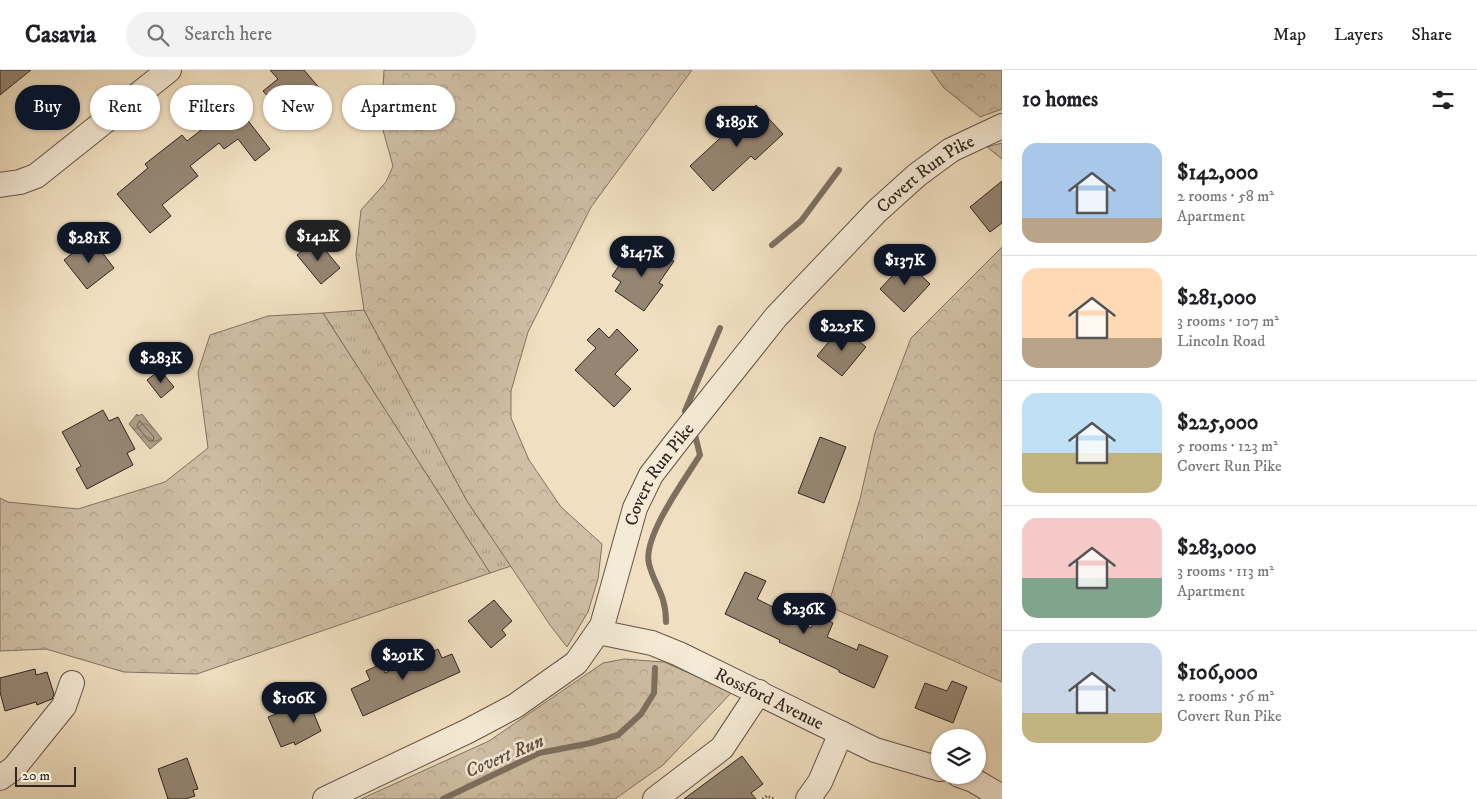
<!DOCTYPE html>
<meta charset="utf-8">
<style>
body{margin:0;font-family:"IM FELL DW Pica",serif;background:#f2f2f2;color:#202124;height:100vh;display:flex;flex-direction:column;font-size:19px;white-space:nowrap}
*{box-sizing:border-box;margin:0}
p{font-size:16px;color:#757577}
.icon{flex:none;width:28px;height:28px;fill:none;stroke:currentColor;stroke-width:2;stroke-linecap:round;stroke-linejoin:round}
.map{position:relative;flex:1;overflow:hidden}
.sheet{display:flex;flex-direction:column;background:#fff;width:475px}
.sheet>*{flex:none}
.hud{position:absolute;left:15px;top:15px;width:475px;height:45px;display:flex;gap:10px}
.fabs{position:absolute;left:931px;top:659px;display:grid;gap:10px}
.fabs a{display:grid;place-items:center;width:55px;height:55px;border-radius:50%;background:#fff;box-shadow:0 1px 4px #0004;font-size:25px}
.scale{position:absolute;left:15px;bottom:12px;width:61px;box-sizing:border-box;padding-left:5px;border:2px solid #322520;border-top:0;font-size:14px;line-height:18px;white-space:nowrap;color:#322520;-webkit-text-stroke:4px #f5ead6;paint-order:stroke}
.price{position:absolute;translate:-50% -42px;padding:0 11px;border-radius:18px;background:#111827;color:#fff;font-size:16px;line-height:32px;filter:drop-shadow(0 1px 2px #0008)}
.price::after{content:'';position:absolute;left:50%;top:30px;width:15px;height:11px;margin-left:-8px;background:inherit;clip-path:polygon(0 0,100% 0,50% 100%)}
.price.active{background:#222;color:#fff}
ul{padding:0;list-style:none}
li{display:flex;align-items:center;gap:15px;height:125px;padding:0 20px}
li+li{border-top:1px solid #e0e0e0}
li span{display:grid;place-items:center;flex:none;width:140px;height:100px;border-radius:15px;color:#555}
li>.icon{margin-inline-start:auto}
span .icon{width:60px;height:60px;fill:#fffc;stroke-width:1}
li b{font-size:21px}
h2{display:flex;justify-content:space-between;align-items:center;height:60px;padding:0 20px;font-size:21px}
.pill{padding:0 18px;border-radius:22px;background:#fff;box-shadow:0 1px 4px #0004;font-size:18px;line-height:45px}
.pill.active{background:#111827;color:#fff}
header{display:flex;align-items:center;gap:30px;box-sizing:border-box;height:70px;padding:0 25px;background:#fff;border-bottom:1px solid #e0e0e0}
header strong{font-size:24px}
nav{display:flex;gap:28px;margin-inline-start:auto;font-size:18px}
.search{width:350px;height:45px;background:#f2f2f2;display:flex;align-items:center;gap:12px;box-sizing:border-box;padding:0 18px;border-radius:28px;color:#757577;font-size:19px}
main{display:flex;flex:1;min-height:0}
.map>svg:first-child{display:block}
</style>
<header>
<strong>Casavia</strong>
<div class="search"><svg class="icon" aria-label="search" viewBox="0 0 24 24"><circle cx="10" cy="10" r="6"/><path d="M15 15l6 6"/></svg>Search here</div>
<nav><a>Map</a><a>Layers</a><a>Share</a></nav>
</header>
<main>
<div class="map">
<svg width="1002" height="729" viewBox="0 0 1002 729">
<defs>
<pattern id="grass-tufts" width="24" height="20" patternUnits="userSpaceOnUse" patternTransform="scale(1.25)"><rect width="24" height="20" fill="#d0bfa5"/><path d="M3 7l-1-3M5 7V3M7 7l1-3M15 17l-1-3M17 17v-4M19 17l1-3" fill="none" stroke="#b3a48e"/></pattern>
<pattern id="forest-crowns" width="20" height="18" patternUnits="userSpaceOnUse" patternTransform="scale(1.25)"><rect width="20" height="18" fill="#d0bfa5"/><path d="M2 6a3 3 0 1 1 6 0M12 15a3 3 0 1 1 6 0" fill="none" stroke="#b3a48e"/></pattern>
<pattern id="water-waves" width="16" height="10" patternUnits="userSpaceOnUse" patternTransform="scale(1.25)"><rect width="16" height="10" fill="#afa08a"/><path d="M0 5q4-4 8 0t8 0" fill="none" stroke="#8f8270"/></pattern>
</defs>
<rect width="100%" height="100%" fill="#f0dfc0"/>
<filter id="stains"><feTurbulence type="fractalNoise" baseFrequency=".004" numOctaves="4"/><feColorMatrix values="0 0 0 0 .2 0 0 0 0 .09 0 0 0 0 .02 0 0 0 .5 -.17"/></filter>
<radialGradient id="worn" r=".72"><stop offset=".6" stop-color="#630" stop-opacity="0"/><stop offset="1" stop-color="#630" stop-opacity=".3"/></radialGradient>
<path fill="url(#grass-tufts)" stroke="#817262" d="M364 240 467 431 511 496 490 503 323 243Z"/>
<g fill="url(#forest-crowns)" stroke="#817262">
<path d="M384 0H692L591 137 528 262 511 321V348L529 390 561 437 602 474 598 509 588 542 567 577 550 555 467 431 364 240 356 185 361 140 386 112 393 96 381 53Z"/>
<path d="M931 0H1002V39L980 47 944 18Z"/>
<path d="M1002 73V89L987 77Z"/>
<path d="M1002 177V612L828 536 860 429 875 363 911 268Z"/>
<path d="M323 243 490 503 197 604 124 602 46 579 0 581V428L8 432 78 439 165 412 208 378 198 302 210 265 268 246Z"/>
<path d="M624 589 664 592 732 622 663 695 615 729H361L489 671 603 593Z"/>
</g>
<path fill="url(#water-waves)" stroke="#7d6f60" d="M137 344 139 346 142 344 162 369 150 379 129 354Z"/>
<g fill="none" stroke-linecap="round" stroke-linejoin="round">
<path stroke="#706255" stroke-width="1" d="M140 351 154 367 153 371H149L137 356Z"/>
<g stroke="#7d6f60" stroke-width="6">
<path d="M772 175 801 151 839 100"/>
<path d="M685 341 720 258"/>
<path d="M666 552C666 524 655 517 649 494 642 467 686 408 700 385L695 365"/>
<path d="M443 729 539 683 591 673 618 665 641 644 654 623 655 598"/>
</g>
</g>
<g fill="#958673" stroke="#322520">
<path d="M0 0H31L0 25Z"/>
<path d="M270 0H304L321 20 287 49 263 21 278 9Z"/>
<path d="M235 34 270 79 255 91 238 69 224 79 219 73 190 96 198 106 162 135 171 146 150 163 117 124 148 98 145 94 182 65 187 71Z"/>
<path d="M756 35 783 64 755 90 751 86 713 121 690 96Z"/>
<path d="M1002 111V153L990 162 970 137Z"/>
<path d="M91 168 114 198 87 219 64 190Z"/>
<path d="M316 169 340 198 321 214 297 185Z"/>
<path d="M651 176 674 191 659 213 663 215 644 241 615 221 621 212 612 206 624 188 636 196Z"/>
<path d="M906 191 930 214 904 242 880 219Z"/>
<path d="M841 257 866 277 842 306 817 286Z"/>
<path d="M599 258 609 268 617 259 638 280 615 304 631 319 614 337 575 300 596 278 587 270Z"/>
<path d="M160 300 174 317 161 328 147 310Z"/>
<path d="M103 340 109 351 118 347 135 379 127 383 133 395 87 419 76 399 81 396 62 362Z"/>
<path d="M820 367 846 377 824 433 798 423Z"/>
<path d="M745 502 766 511 757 529 773 537 772 539 811 558 817 545 833 553 827 567 857 580 859 574 888 586 874 618 839 602V600L779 572 780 570 725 544Z"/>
<path d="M494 530 512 551 502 560 506 565 491 578 468 551Z"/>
<path d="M438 579 442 588 452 584 460 602 363 646 351 619 370 610 366 601 381 594 385 603Z"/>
<path d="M35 599 36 605 47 602 54 624 52 629 37 635 36 632 5 641 0 622V608Z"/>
<path d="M952 611 967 617 953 653 915 638 925 613 947 621Z"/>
<path d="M301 630 305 640 311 637 321 661 295 675 294 672 281 677 268 647 284 641 282 637Z"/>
<path d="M742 686 763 714 751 723 756 729H684Z"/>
<path d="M187 688 198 719 193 720 195 726 185 729H168L158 699Z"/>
</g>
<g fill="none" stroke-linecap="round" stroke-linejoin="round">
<defs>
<g id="minor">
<path d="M0 115 20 112 36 106 169 0"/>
<path id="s1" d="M598 562 652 573 679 584 875 680 940 699"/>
<path d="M959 705 973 710 1002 727"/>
<path d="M0 708 14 698 64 636 72 613"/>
<path id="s2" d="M325 729 468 661 515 636 576 593 602 556 635 438 651 405 678 370 776 247 877 141 917 105 951 80 1002 56"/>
<path d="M655 729 722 678 759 622"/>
<path d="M808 729 820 712 841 663"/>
</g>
</defs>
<use href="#minor" stroke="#625448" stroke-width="26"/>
<path stroke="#322520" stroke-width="3" stroke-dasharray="1 2.5" stroke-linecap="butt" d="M763 729 767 726 774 729"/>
<use href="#minor" stroke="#f5ead6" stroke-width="24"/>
</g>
<g text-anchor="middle" stroke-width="5" stroke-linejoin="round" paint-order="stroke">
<g font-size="18" fill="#322520" stroke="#f5ead6">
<text dy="6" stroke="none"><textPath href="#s2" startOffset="900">Covert Run Pike</textPath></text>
<text dy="6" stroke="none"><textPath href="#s2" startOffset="495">Covert Run Pike</textPath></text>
<text dy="6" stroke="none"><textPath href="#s1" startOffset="185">Rossford Avenue</textPath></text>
</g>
<g font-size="19" font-style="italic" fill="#5e5045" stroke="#f5ead6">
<text transform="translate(504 685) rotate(-23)" y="7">Covert Run</text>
</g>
</g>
<rect width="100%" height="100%" filter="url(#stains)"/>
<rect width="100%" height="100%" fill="url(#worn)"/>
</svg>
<div class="fabs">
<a><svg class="icon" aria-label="layers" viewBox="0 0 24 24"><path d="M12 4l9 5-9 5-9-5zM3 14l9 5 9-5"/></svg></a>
</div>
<div class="scale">20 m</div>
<b class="price" style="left:737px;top:78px">$189K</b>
<b class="price active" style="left:318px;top:192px">$142K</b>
<b class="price" style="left:89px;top:194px">$281K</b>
<b class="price" style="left:642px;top:208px">$147K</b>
<b class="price" style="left:905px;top:216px">$137K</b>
<b class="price" style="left:842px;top:282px">$225K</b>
<b class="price" style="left:161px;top:314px">$283K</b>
<b class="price" style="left:804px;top:565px">$236K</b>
<b class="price" style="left:403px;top:611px">$291K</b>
<b class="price" style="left:294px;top:654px">$106K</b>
<div class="hud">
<a class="pill active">Buy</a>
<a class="pill">Rent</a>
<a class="pill">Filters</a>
<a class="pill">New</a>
<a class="pill">Apartment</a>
</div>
</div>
<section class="sheet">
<h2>10 homes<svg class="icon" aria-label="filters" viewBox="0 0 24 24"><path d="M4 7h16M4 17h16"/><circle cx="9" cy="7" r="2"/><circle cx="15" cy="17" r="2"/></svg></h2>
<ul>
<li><span style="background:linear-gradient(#a9c7e8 75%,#b9a48a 0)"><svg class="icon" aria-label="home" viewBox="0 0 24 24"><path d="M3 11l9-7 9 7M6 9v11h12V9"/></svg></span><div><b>$142,000</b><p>2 rooms · 58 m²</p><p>Apartment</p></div></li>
<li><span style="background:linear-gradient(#ffd9b3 70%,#b9a48a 0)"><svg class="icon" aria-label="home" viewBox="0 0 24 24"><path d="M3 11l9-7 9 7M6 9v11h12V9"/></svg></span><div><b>$281,000</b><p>3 rooms · 107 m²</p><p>Lincoln Road</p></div></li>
<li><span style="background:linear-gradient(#bfe0f5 60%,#c2b280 0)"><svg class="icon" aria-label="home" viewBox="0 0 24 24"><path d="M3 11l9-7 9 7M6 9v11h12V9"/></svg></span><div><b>$225,000</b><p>5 rooms · 123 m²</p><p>Covert Run Pike</p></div></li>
<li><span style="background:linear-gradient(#f6c9c9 60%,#7fa58c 0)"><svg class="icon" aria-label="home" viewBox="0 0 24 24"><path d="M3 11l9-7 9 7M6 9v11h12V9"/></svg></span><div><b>$283,000</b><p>3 rooms · 113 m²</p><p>Apartment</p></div></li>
<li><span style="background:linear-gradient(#c9d6e8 70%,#c2b280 0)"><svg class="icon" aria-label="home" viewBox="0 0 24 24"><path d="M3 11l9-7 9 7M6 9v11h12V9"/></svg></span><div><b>$106,000</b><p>2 rooms · 56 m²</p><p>Covert Run Pike</p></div></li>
</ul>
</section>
</main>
